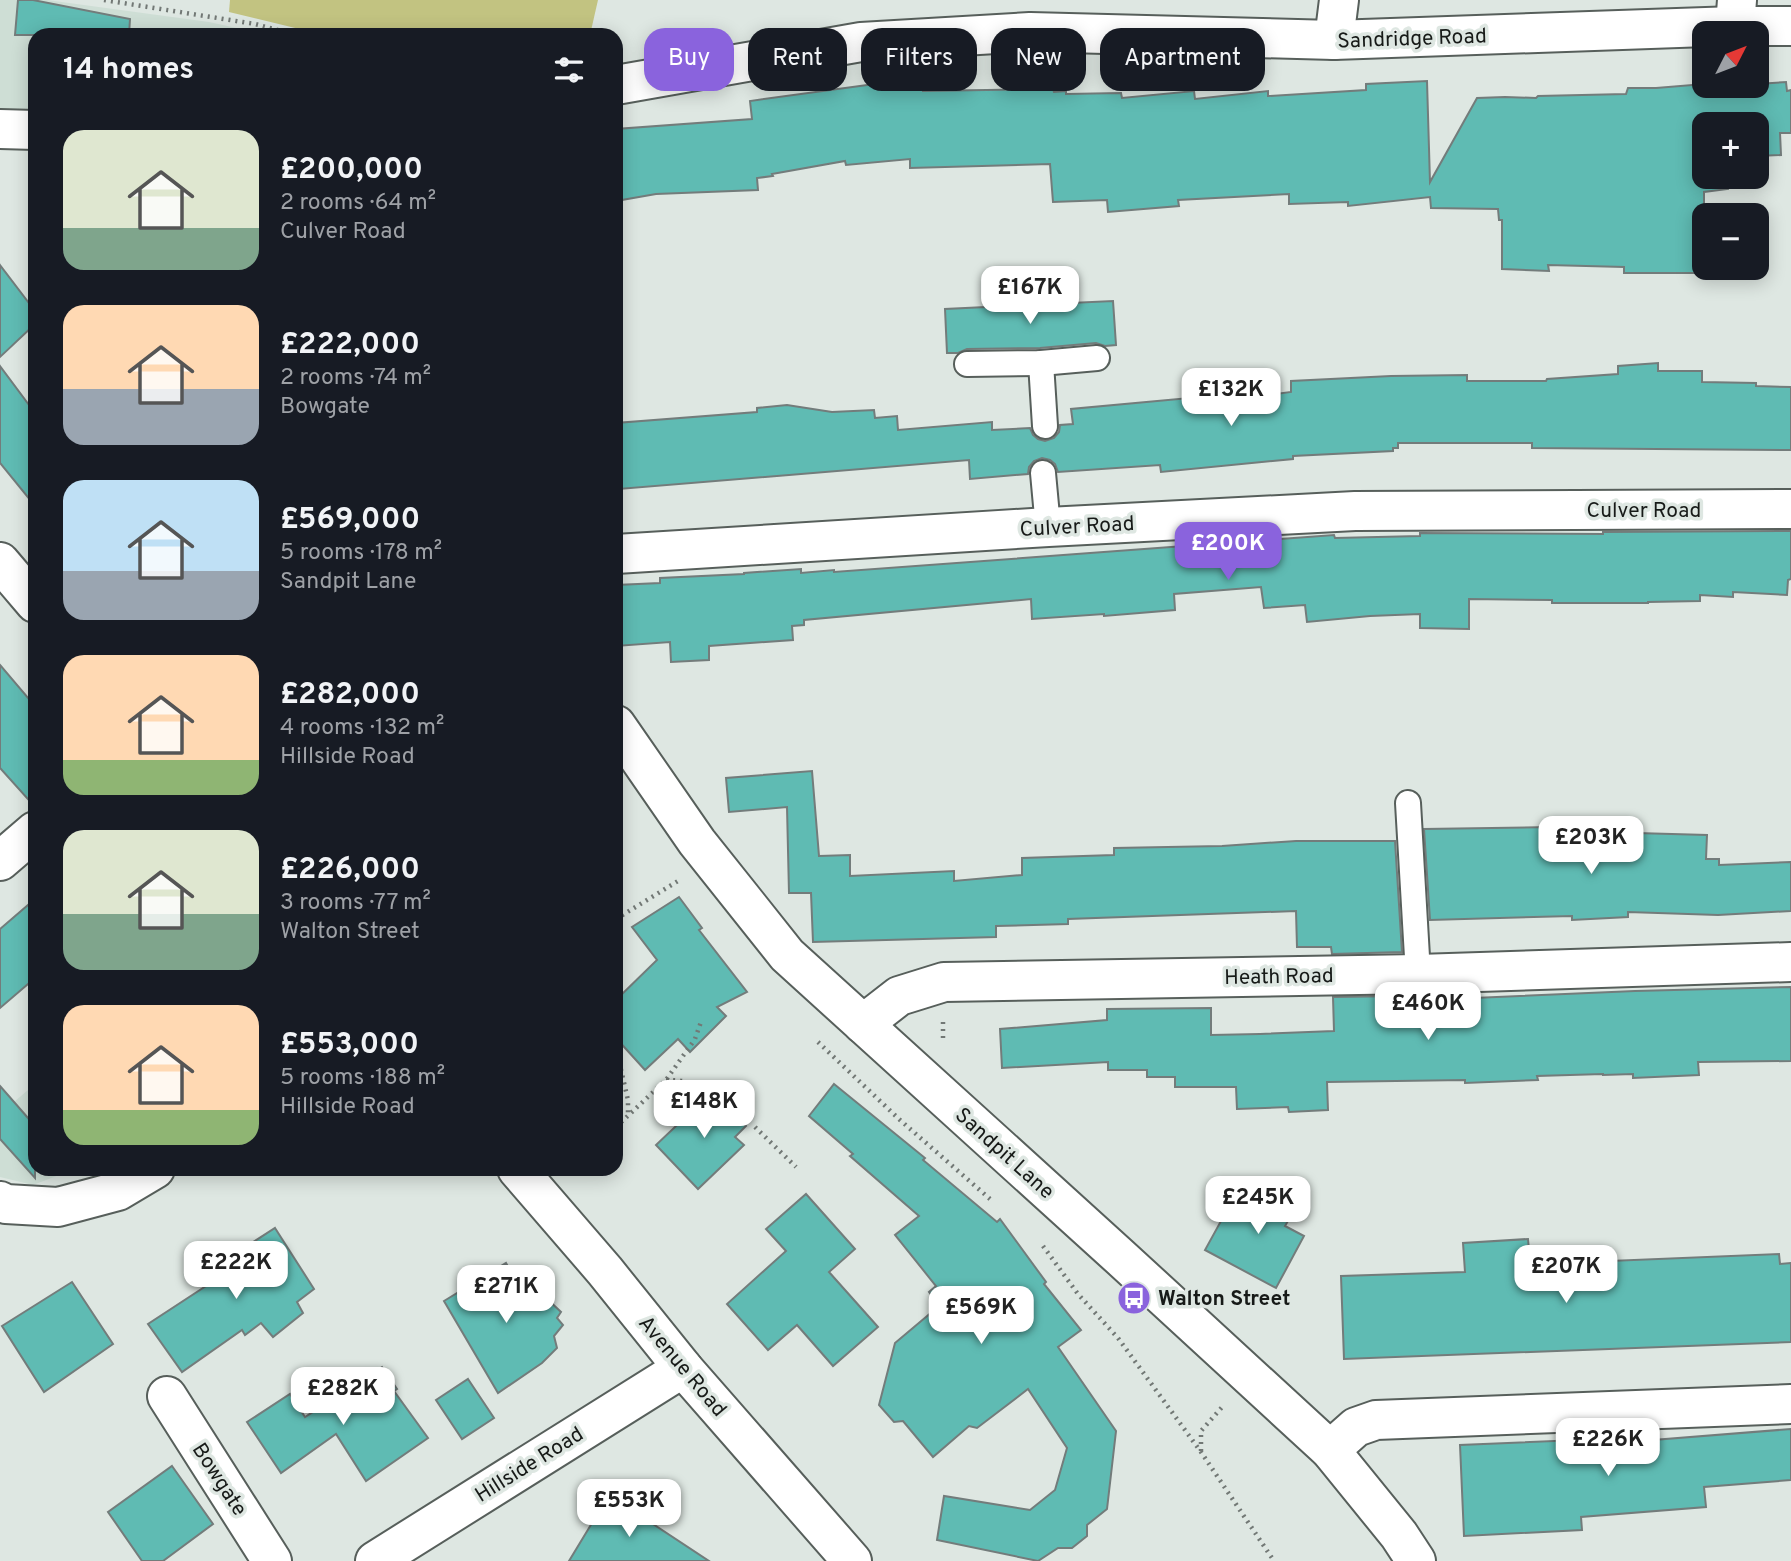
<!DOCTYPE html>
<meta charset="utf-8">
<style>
body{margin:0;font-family:Overpass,sans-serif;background:#242831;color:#f1f3f6;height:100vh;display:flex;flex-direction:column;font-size:26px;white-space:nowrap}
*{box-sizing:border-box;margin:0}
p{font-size:23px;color:#9ea1a6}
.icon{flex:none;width:38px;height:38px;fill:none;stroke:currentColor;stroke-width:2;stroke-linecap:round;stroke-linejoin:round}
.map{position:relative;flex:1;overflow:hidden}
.details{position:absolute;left:28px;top:28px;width:595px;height:1148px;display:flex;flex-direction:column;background:#171b24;border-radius:21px;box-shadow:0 4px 18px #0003}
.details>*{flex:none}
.hud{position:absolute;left:644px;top:28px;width:665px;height:63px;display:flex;gap:14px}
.needle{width:46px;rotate:48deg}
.fabs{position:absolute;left:1692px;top:21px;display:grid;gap:14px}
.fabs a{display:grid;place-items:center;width:77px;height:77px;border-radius:14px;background:#171b24;box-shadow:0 4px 18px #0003;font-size:35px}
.price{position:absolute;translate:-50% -60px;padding:0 16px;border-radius:14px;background:#fff;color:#222;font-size:23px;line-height:46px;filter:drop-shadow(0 2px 4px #0008)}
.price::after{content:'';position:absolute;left:50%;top:42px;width:21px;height:16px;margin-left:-10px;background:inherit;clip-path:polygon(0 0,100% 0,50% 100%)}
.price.selected{background:#8a63dd;color:#fff}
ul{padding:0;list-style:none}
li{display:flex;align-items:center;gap:21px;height:175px;padding:0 35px}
li span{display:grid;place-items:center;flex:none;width:196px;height:140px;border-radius:21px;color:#555}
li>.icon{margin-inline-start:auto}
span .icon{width:84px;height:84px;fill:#fffc;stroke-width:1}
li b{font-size:30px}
h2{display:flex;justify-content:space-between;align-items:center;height:84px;padding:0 35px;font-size:30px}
.pill{padding:0 24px;border-radius:21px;background:#171b24;box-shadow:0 4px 18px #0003;font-size:24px;line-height:63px}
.pill.selected{background:#8a63dd;color:#fff}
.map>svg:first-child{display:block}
</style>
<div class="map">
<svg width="1791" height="1561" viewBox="0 0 1791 1561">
<rect width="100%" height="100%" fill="#dee7e2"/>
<g fill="#ceded5">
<path d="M0 0H47L209 22 269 35H35V115H0Z"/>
<path d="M35 1084V1169H75L33 1185 0 1177V1114Z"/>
</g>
<path fill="#c2c381" d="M230 0H598L590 35H324L229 12Z"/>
<g fill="#5fbbb3" stroke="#737c7b" stroke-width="2">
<path d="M18 0H33L130 19 129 35H15Z"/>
<path d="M904 80 923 82V91L1053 89 1054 92 1066 91V94L1121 93 1122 98 1194 91 1195 99 1268 91V96L1366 90V84L1427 81 1430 182 1477 98 1505 97 1536 98 1538 96 1626 94 1628 88H1656L1704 84V86H1757V84L1786 82 1787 91 1791 90V133H1780L1781 155 1757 156V124H1704V177H1727L1728 189 1704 192V273H1624V267L1548 265 1549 271 1502 269V220H1499L1498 209 1431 208 1430 197 1348 206V202L1289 204V194L1178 200 1179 206 1108 212 1107 200 1053 202 1050 164 910 168V159L846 165 845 161 772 174 773 176 757 178 758 190 656 194 616 201V129L752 119 750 101Z"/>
<path d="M0 265 35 311V324L0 357Z"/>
<path d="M1113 301 1116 345 1105 346 1096 343 1040 348 967 349 958 353H947L945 309Z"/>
<path d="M1658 363V371H1702V382L1756 383V386L1791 387V450L1532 448V443H1398V448H1393V451L1293 456V459L1161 472 1160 465 1058 472 1055 464 1050 460 1042 458 1034 461 1029 467 1028 474 970 479 969 460 619 489 616 452V423L757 412V408L787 405 832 412 874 410 875 418 897 416 898 430 992 422V430L1030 428 1033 435 1038 439 1045 441 1054 438 1059 432 1060 425 1073 424 1071 409 1200 397 1201 402 1269 395 1291 392V381L1391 376 1467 375V381H1546L1547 379 1618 374V366Z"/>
<path d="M0 366 35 413V506L0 463Z"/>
<path d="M1791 531V579L1788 580 1787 595 1733 592V597L1700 595V601L1648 602V603H1552V600L1469 599V629L1420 628V614L1370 616 1307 622 1305 605 1264 608 1261 587 1174 594 1175 610 1104 616V614L1032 619 1031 599 804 620V625L792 626 793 640 709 646V660L671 662 670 642 616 646V585L660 583V578L744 574V573L801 569V573L834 570V572L1334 535 1335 538 1420 536V533L1603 534V532Z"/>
<path d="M0 665 35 706V807L0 768Z"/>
<path d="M812 771 819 856 850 855V876L954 871V881L1022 875V858L1114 855V848L1222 846 1296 841H1395L1402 952 1332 954 1331 947H1297L1296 911 1068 919V924L996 926V937L813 942 811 893H789L787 807 729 812 726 778Z"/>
<path d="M1552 827V835L1600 832 1707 835 1706 859H1719V865L1791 862V911L1718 915 1628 912V917L1572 920V916L1430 920 1424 829Z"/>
<path d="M679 897 702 928 699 930 747 992 717 1007 726 1016 690 1052 678 1039 645 1070 616 1038V1000L657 960 632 927Z"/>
<path d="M35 899V978L0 1008V929Z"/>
<path d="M1791 987V1061L1698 1062 1699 1075 1633 1078V1074L1603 1075V1074L1537 1076 1538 1080 1465 1083V1080L1327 1082 1328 1110 1289 1112 1288 1107 1237 1109 1236 1087H1175V1077H1147V1070H1108V1062L1002 1068 1000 1029 1107 1020V1009L1211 1008V1035L1260 1034 1334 1031 1333 997 1403 996V1001L1635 991Z"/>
<path d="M834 1084 925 1158 923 1160 997 1222 1000 1219 1046 1282 1044 1284 1081 1330 1058 1347 1116 1431 1107 1509 1087 1525V1536L1072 1548H1058L1038 1561 937 1540 944 1496 1030 1510 1055 1490 1067 1448 1028 1389 977 1428 969 1426 933 1457 903 1421 894 1422 879 1405 895 1343 939 1306 929 1292 936 1286 895 1235 919 1216 850 1156 853 1154 809 1116Z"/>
<path d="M0 1086 35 1126V1178L0 1139Z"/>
<path d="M714 1090 746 1126 735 1137 744 1145 698 1189 656 1145Z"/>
<path d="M1262 1184 1298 1204 1285 1226 1304 1236 1276 1288 1205 1250 1232 1201 1248 1209Z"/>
<path d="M806 1194 855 1249 829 1272 878 1327 833 1366 797 1325 768 1350 727 1304 786 1251 766 1229Z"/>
<path d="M275 1228 314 1289 297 1302 303 1313 273 1337 261 1323 245 1335 242 1330 182 1372 148 1324 209 1284 202 1275Z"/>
<path d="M1528 1239 1530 1261 1610 1256V1261L1779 1254 1780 1264 1791 1263V1342L1344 1359 1341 1276 1465 1272 1463 1243Z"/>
<path d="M506 1263 519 1287 529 1282 561 1312 557 1318 563 1325 554 1336 557 1348 542 1363 498 1393 444 1301Z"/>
<path d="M72 1282 113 1344 44 1392 2 1326Z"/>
<path d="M382 1367 397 1389 394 1391 428 1438 366 1481 336 1434 281 1473 247 1422 290 1394 305 1417Z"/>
<path d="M468 1379 494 1418 462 1439 436 1400Z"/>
<path d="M1791 1429V1480L1704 1487 1706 1507 1581 1517 1582 1530 1464 1536 1460 1445 1578 1440V1446Z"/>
<path d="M172 1466 213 1524 163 1561H142L108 1512Z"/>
<path d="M609 1495 709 1561H569Z"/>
</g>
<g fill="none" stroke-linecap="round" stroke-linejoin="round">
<defs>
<g id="service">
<path d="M1041 363 1045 426"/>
<path d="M967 364 1041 363 1097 358"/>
<path d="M1043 473 1048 527"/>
<path d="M1408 803 1418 974"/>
</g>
<g id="minor">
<path d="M1735 26 1737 0"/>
<path d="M1334 40 1339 0"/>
<path d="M616 554 1048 527 1355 511 1791 509"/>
<path d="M0 562 35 603"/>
<path d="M0 861 35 831"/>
<path d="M863 1024 899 996 944 982 1418 974 1791 962"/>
<path d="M517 1169 605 1271 683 1368 852 1561"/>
<path d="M0 1201 6 1204 58 1207 118 1191 155 1169"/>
<path d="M167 1396 272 1561"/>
<path d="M1330 1450 1356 1427 1376 1420 1791 1404"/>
<path d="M375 1561 683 1368"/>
</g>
<path id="tertiary" d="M616 725 697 842 787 955 1120 1257 1330 1450 1399 1535 1416 1561"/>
<g id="secondary">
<path d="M616 85 861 42 1030 32 1334 40 1735 26H1791"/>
<path d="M0 129 35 130"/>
</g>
</defs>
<use href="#service" stroke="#575f5b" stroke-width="28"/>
<use href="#minor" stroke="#575f5b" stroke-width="42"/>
<use href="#tertiary" stroke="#575f5b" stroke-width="42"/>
<use href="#secondary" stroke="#575f5b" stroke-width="42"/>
<g stroke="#727875" stroke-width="4.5" stroke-dasharray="2 5" stroke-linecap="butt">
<path d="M104 0 255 24 297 35"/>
<path d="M616 919 678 881"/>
<path d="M943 1022V1038L945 1041"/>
<path d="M818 1042 900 1120 990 1199"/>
<path d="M616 1056 619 1061 628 1100V1116"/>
<path d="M666 1080C690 1080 699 1085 717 1100"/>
<path d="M616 1127 666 1080 695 1039 702 1019"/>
<path d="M755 1127 796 1167"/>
<path d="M1043 1246 1078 1294 1118 1338 1201 1452 1274 1561"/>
<path d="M1201 1451V1431L1223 1406"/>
</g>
<use href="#service" stroke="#fff" stroke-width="24"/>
<use href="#minor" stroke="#fff" stroke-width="38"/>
<use href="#tertiary" stroke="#fff" stroke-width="38"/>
<use href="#secondary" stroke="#fff" stroke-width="38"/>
</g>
<defs>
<symbol id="bus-disc" viewBox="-11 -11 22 22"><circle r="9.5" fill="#8a63dd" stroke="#dee7e2"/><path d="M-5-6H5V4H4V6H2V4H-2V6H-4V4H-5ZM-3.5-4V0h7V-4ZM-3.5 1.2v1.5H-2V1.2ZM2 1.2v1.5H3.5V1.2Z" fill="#fff"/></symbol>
</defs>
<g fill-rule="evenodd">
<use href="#bus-disc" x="1115" y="1279" width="38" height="38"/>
</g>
<g text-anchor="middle" stroke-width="7" stroke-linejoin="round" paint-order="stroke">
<g font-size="21" fill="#171a18" stroke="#dee7e2">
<text transform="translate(1412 38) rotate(-2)" y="7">Sandridge Road</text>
<text x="1644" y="517">Culver Road</text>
<text transform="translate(1077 526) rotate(-3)" y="7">Culver Road</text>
<text transform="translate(1279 976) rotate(-1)" y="7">Heath Road</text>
<text transform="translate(1005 1153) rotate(42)" y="7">Sandpit Lane</text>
<text transform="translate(683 1366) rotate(50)" y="7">Avenue Road</text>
<text transform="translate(529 1464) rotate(-32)" y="7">Hillside Road</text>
<text transform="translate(220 1479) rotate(57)" y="7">Bowgate</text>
</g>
<g font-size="21" font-weight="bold" fill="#171a18" stroke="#dee7e2" text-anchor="start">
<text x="1158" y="1305">Walton Street</text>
</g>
</g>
</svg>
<div class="fabs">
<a><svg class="needle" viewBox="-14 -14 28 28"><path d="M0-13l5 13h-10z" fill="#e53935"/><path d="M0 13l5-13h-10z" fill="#9ea1a6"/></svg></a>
<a>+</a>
<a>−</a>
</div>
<b class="price" style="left:1030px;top:326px">£167K</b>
<b class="price" style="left:1231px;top:428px">£132K</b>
<b class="price selected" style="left:1228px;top:582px">£200K</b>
<b class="price" style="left:1591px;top:876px">£203K</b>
<b class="price" style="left:1428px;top:1042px">£460K</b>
<b class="price" style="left:704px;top:1140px">£148K</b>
<b class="price" style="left:1258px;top:1236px">£245K</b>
<b class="price" style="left:236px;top:1301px">£222K</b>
<b class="price" style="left:1566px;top:1305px">£207K</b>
<b class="price" style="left:506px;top:1325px">£271K</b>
<b class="price" style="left:981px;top:1346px">£569K</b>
<b class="price" style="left:343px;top:1427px">£282K</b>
<b class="price" style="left:1608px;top:1478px">£226K</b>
<b class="price" style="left:629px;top:1539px">£553K</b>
<div class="hud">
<a class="pill selected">Buy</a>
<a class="pill">Rent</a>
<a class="pill">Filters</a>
<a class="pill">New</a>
<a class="pill">Apartment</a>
</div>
<section class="details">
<h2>14 homes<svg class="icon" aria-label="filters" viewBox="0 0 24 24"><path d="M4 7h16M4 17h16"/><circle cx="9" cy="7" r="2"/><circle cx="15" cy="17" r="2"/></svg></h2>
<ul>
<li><span style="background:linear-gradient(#dfe7d0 70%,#7fa58c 0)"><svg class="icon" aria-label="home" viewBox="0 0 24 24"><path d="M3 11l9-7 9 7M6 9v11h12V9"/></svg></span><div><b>£200,000</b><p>2 rooms · 64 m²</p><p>Culver Road</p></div></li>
<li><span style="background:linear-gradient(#ffd9b3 60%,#9aa5b1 0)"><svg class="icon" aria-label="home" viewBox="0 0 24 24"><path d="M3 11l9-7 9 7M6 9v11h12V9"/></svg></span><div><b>£222,000</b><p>2 rooms · 74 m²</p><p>Bowgate</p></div></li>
<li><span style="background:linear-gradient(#bfe0f5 65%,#9aa5b1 0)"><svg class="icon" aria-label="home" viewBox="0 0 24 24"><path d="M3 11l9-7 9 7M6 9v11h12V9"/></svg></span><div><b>£569,000</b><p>5 rooms · 178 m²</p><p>Sandpit Lane</p></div></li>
<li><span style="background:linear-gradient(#ffd9b3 75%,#8fb573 0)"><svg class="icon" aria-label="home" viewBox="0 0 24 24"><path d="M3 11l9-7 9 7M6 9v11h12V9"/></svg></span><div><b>£282,000</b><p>4 rooms · 132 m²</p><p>Hillside Road</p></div></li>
<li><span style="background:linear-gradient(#dfe7d0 60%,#7fa58c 0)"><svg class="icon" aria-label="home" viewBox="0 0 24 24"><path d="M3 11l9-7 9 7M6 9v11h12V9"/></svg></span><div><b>£226,000</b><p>3 rooms · 77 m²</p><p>Walton Street</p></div></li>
<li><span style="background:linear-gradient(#ffd9b3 75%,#8fb573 0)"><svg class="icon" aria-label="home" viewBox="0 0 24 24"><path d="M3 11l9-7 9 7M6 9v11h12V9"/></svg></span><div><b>£553,000</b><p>5 rooms · 188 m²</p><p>Hillside Road</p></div></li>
</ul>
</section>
</div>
